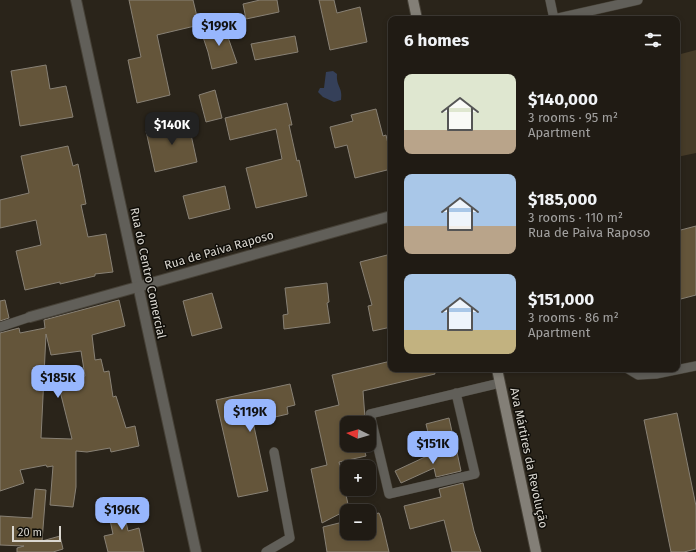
<!DOCTYPE html>
<meta charset="utf-8">
<style>
body{margin:0;font-family:"Fira Sans",sans-serif;background:#28241d;color:#f1f3f6;height:100vh;display:flex;flex-direction:column;font-size:15px;white-space:nowrap}
*{box-sizing:border-box;margin:0}
p{font-size:13px;color:#a2a1a0}
.icon{flex:none;width:22px;height:22px;fill:none;stroke:currentColor;stroke-width:2;stroke-linecap:round;stroke-linejoin:round}
.map{position:relative;flex:1;overflow:hidden}
.drawer{position:absolute;left:388px;top:16px;width:292px;height:356px;display:flex;flex-direction:column;background:#201b14;border-radius:8px;box-shadow:0 2px 6px #0003,0 0 0 1px #3d3934}
.drawer>*{flex:none}
.needle{width:26px;rotate:275deg}
.controls{position:absolute;left:340px;top:416px;display:grid;gap:8px}
.controls a{display:grid;place-items:center;width:36px;height:36px;border-radius:8px;background:#201b14;box-shadow:0 2px 6px #0003,0 0 0 1px #3d3934;font-size:20px}
.scale{position:absolute;left:12px;bottom:10px;width:49px;box-sizing:border-box;padding-left:4px;border:2px solid #dad7d0;border-top:0;font-size:11px;line-height:14px;white-space:nowrap;color:#dad7d0;-webkit-text-stroke:3px #100e09;paint-order:stroke}
.price{position:absolute;translate:-50% -34px;padding:0 9px;border-radius:8px;background:#97b6fd;color:#111;font-size:13px;line-height:26px;filter:drop-shadow(0 1px 2px #0008)}
.price::after{content:'';position:absolute;left:50%;top:24px;width:12px;height:9px;margin-left:-6px;background:inherit;clip-path:polygon(0 0,100% 0,50% 100%)}
.price.active{background:#222;color:#fff}
ul{padding:0;list-style:none}
li{display:flex;align-items:center;gap:12px;height:100px;padding:0 16px}
li span{display:grid;place-items:center;flex:none;width:112px;height:80px;border-radius:8px;color:#555}
li>.icon{margin-inline-start:auto}
span .icon{width:48px;height:48px;fill:#fffc;stroke-width:1}
li b{font-size:17px}
h2{display:flex;justify-content:space-between;align-items:center;height:48px;padding:0 16px;font-size:17px}
.map>svg:first-child{display:block}
</style>
<div class="map">
<svg width="696" height="552" viewBox="0 0 696 552">
<rect width="100%" height="100%" fill="#2a241a"/>
<path fill="#463b28" d="M696 50V153L677 157V55Z"/>
<path fill="#354059" d="M333 71 337 74C336 87 343 87 341 100L334 102 323 97 318 92 320 88H324L326 72Z"/>
<g fill="#64553a" stroke="#888175" fill-rule="evenodd">
<path d="M129 0H193L199 25 157 35 170 95 137 103 128 60 141 57Z"/>
<path d="M260 0H277L279 12 246 19 243 4Z"/>
<path d="M319 0H334L337 13 360 7 367 42 330 50Z"/>
<path d="M223 23 237 63 212 69 208 52 201 31Z"/>
<path d="M295 36 298 52 255 60 251 44Z"/>
<path d="M46 65 50 89 66 86 73 117 20 126 11 71Z"/>
<path d="M215 90 222 118 206 122 199 95Z"/>
<path d="M287 103 292 125H289L297 161 299 160 307 196 256 208 246 168 282 159 276 129 230 140 225 118Z"/>
<path d="M376 109 383 136 386 135 391 157V169L355 178 347 145 335 148 330 127 353 121 351 115Z"/>
<path d="M188 121 197 162 155 172 146 131Z"/>
<path d="M68 146 73 166 78 164 86 204 81 205 88 237 106 234 113 272 95 274V276L60 284V282L25 290 16 251 41 245 36 220 0 228V200L29 193 21 156Z"/>
<path d="M225 186 230 209 189 219 183 196Z"/>
<path d="M696 226V295L677 300V231Z"/>
<path d="M391 254V327L373 331 368 306 372 305 360 262Z"/>
<path d="M327 283 329 302 327 303 330 323 284 329 283 315 288 314 285 288Z"/>
<path d="M212 293 222 328 192 336 183 301Z"/>
<path d="M5 300 9 318 0 321V301Z"/>
<path d="M119 300 125 326 92 335 95 360 101 359 104 372 109 371 113 397 116 396 126 428 135 426 139 446 111 452 110 448 87 452 76 451V487L73 507 50 505 53 466 47 467 46 465 20 470 24 483 0 491V333L19 328 20 333 45 328 44 320ZM46 334 51 355 81 351 85 376 58 383 72 439 41 438Z"/>
<path d="M391 361V369H434L435 374 363 391 365 418 358 420 359 423H347V445H363L366 456 339 462 349 509 322 523 311 469 327 465 315 411 339 405 332 375Z"/>
<path d="M290 384 295 405 287 407 288 414 253 422 268 491 238 497 216 400Z"/>
<path d="M677 413 696 506V549L684 552H671L644 420Z"/>
<path d="M449 418 453 436 430 441 426 424Z"/>
<path d="M455 443 461 471 436 477 434 468 401 483 395 471Z"/>
<path d="M463 483 474 531 481 552H452L444 520 410 529 404 506 441 497 439 489Z"/>
<path d="M35 489 46 490 42 541 60 536 63 549 53 552H17V548L24 546 0 545V516L32 518Z"/>
<path d="M121 498 128 531 139 528 144 552H108L104 536 113 534 106 502Z"/>
<path d="M379 513 381 518 389 552H327L323 527 347 521V533H369V515Z"/>
</g>
<g fill="none" stroke-linecap="round" stroke-linejoin="round">
<defs>
<g id="lane">
<path d="M550 0 554 19 638 0"/>
<path d="M0 327 30 317"/>
<path d="M628 369 638 375 656 374 696 366"/>
<path d="M456 393 475 474 389 494 370 414 500 383"/>
<path d="M266 552 290 538 274 452"/>
</g>
<g id="street">
<path d="M76 0 196 552"/>
<path d="M30 317 391 216"/>
</g>
<g id="secondary">
<path d="M413 0 417 19"/>
<path d="M497 369 536 552"/>
</g>
</defs>
<use href="#lane" stroke="#464137" stroke-width="10"/>
<use href="#street" stroke="#464137" stroke-width="12"/>
<use href="#secondary" stroke="#464137" stroke-width="12"/>
<use href="#lane" stroke="#615f59" stroke-width="9"/>
<use href="#street" stroke="#615f59" stroke-width="10"/>
<use href="#secondary" stroke="#837f77" stroke-width="10"/>
</g>
<g text-anchor="middle" stroke-width="3" stroke-linejoin="round" paint-order="stroke">
<g font-size="12" fill="#dad7d0" stroke="#100e09">
<text transform="translate(219 250) rotate(-16)" y="4">Rua de Paiva Raposo</text>
<text transform="translate(148 273) rotate(78)" y="4">Rua do Centro Comercial</text>
<text transform="translate(529 458) rotate(78)" y="4">Ava Mártires da Revolução</text>
</g>
</g>
</svg>
<div class="controls">
<a><svg class="needle" viewBox="-14 -14 28 28"><path d="M0-13l5 13h-10z" fill="#e53935"/><path d="M0 13l5-13h-10z" fill="#a2a1a0"/></svg></a>
<a>+</a>
<a>−</a>
</div>
<div class="scale">20 m</div>
<b class="price" style="left:219px;top:47px">$199K</b>
<b class="price active" style="left:172px;top:146px">$140K</b>
<b class="price" style="left:58px;top:399px">$185K</b>
<b class="price" style="left:250px;top:433px">$119K</b>
<b class="price" style="left:433px;top:465px">$151K</b>
<b class="price" style="left:122px;top:531px">$196K</b>
<section class="drawer">
<h2>6 homes<svg class="icon" aria-label="filters" viewBox="0 0 24 24"><path d="M4 7h16M4 17h16"/><circle cx="9" cy="7" r="2"/><circle cx="15" cy="17" r="2"/></svg></h2>
<ul>
<li><span style="background:linear-gradient(#dfe7d0 70%,#b9a48a 0)"><svg class="icon" aria-label="home" viewBox="0 0 24 24"><path d="M3 11l9-7 9 7M6 9v11h12V9"/></svg></span><div><b>$140,000</b><p>3 rooms · 95 m²</p><p>Apartment</p></div></li>
<li><span style="background:linear-gradient(#a9c7e8 65%,#b9a48a 0)"><svg class="icon" aria-label="home" viewBox="0 0 24 24"><path d="M3 11l9-7 9 7M6 9v11h12V9"/></svg></span><div><b>$185,000</b><p>3 rooms · 110 m²</p><p>Rua de Paiva Raposo</p></div></li>
<li><span style="background:linear-gradient(#a9c7e8 70%,#c2b280 0)"><svg class="icon" aria-label="home" viewBox="0 0 24 24"><path d="M3 11l9-7 9 7M6 9v11h12V9"/></svg></span><div><b>$151,000</b><p>3 rooms · 86 m²</p><p>Apartment</p></div></li>
</ul>
</section>
</div>
